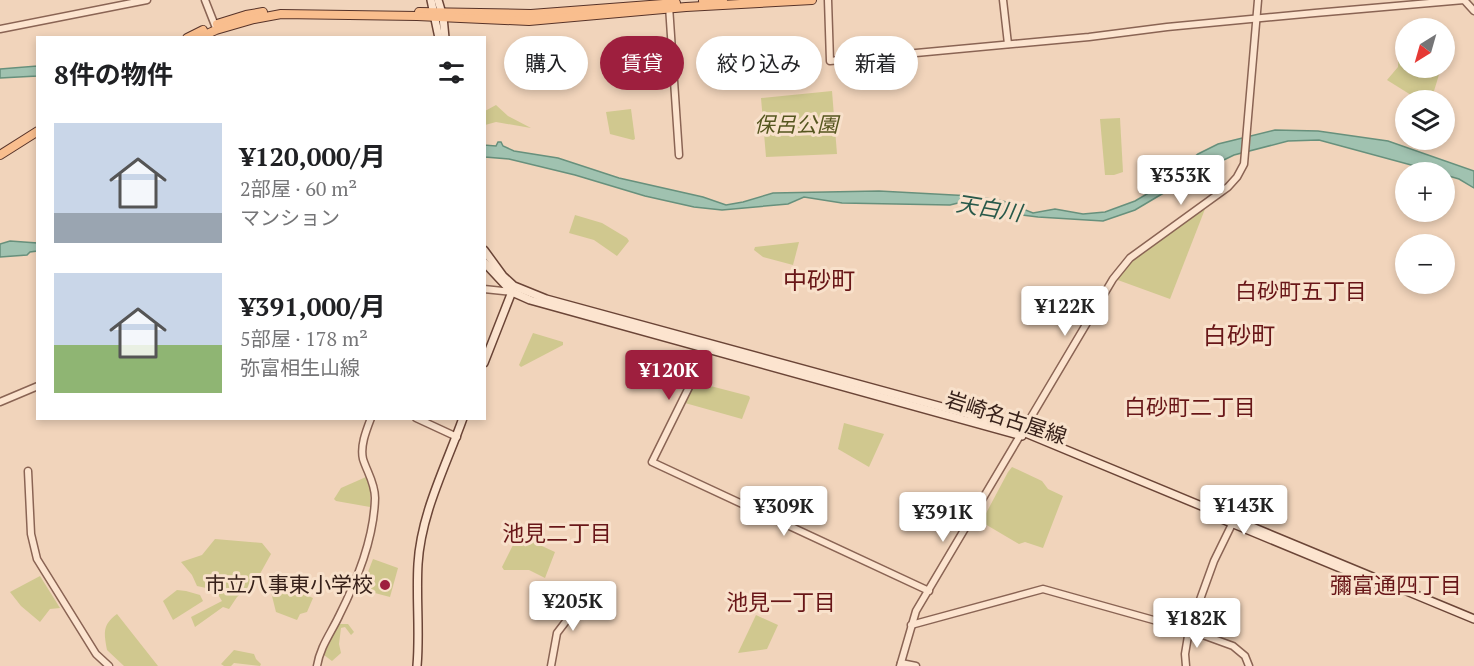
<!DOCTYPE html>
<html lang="ja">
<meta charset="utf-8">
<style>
body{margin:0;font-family:"PT Serif","Noto Sans JP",serif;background:#f6f6f6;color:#202124;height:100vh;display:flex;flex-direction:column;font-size:22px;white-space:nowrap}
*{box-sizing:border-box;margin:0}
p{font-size:20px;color:#757577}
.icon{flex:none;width:33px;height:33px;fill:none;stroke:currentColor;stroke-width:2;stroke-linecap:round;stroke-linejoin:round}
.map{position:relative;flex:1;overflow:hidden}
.sheet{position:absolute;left:36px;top:36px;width:450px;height:384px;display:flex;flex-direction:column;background:#fff;border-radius:0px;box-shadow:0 3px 9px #0003}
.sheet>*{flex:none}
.hud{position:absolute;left:504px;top:36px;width:570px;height:54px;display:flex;gap:12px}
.needle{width:39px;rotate:217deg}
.controls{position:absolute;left:1395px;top:18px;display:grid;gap:12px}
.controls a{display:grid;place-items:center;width:60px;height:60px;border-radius:50%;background:#fff;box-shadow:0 3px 9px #0003;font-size:30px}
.price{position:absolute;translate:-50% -51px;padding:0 14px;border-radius:6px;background:#fff;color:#222;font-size:20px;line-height:39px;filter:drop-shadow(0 2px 3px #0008)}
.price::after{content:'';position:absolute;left:50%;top:36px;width:18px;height:14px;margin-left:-9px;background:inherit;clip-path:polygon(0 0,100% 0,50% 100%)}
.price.active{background:#9e1f3e;color:#fff}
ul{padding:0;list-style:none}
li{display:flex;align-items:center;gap:18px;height:150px;padding:0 18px}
li span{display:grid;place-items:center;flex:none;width:168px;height:120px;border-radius:0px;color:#555}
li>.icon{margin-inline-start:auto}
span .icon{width:72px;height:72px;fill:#fffc;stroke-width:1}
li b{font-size:26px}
h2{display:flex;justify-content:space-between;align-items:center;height:72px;padding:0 18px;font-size:26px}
.tag{padding:0 21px;border-radius:27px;background:#fff;box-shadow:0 3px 9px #0003;font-size:21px;line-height:54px}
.tag.active{background:#9e1f3e;color:#fff}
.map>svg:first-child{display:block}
</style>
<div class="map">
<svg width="1474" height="666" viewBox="0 0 1474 666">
<rect width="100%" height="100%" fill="#f1d4bb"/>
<g fill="#d0c88f">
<path d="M1399 43H1405L1406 68H1441L1434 91 1411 95 1387 80 1398 67Z"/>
<path d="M832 91 837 154 766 157 761 98Z"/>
<path d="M496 105 508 116 531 128 496 122 485 125V111Z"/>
<path d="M631 109 635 139 633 140 610 134 606 112Z"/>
<path d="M1120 118 1123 172 1114 175H1105L1100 119Z"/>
<path d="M1205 209 1170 299 1115 279 1130 259Z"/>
<path d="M575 215 602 223 627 238 629 241 617 256 594 240 569 233Z"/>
<path d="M799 242 793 265 763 257 754 250 755 247Z"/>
<path d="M533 333 563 342V345L521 367 519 365Z"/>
<path d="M695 382 749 396 750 398 742 419 685 403Z"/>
<path d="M844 423 884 434 869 467 838 449Z"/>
<path d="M1012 467 1042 481 1048 489 1063 496 1043 548 1025 542 1019 544 985 524 983 519 1008 472Z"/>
<path d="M366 477 370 489V507L336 501 334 499 341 488Z"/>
<path d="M518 535 555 552 545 578 529 570H504L502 567Z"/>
<path d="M215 539 262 543 271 554 256 581 237 597 229 609 223 607 195 627 191 617 222 601 215 590 197 586 192 575 181 562 202 555Z"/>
<path d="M373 559 398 568 390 597 371 592 363 585Z"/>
<path d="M40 576 60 608 50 609 40 622 21 606 10 592Z"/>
<path d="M290 588 313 598 307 612 300 614 297 620 276 612 271 592 276 589Z"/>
<path d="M177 590 186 591 200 595 203 601 173 620 163 601Z"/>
<path d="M117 614 158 666H124L107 650C104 633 102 625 117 614Z"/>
<path d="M756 615 778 625 767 649 738 653Z"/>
<path d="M338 624H348L354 632 351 635 345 627 341 628 339 644 341 653 332 661 324 655Z"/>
<path d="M234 650 254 654 256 659 261 664 260 666 234 663 231 666H224L221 664Z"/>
</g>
<g fill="#a0c2b0" stroke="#67907c" stroke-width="1.5">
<path d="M37 66V76L0 78V69Z"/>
<path d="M1275 130 1318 131 1388 141 1474 171V188L1459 179 1445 175 1444 172H1437L1319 140 1288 141 1234 155 1199 172 1135 210 1103 221 1038 217 998 212 975 204 962 202 950 205 842 203 804 197 788 204 722 210 694 207 645 196 575 175 509 159 485 157 484 145 496 146 498 142H501L503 146 514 151 558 158 619 178 703 197 726 205 743 202 773 193 879 191 972 196 1003 201 1033 213 1055 209 1083 214 1105 212 1135 201 1159 187 1198 154 1218 144Z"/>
<path d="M10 241 37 243V251L30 252 27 255 0 257V244Z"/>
</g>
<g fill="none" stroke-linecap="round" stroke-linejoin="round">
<defs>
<g id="tertiary">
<path d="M205 0 216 28"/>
<path d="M828 0 830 61 1089 37 1167 27 1315 13 1464 0 1474 11"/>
<path d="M1003 0 1008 44"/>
<path d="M669 6 679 155"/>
<path d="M0 29 147 0"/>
<path d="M484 289 512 292"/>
<path d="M706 349 693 379 652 462 929 591"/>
<path d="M0 402 38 386"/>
<path d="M416 418 457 437"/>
<path d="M28 471 31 534 37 559 96 654 109 666"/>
<path d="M911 625 1043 589 1189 630 1233 646 1245 656 1249 666"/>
<path d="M901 663 916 666"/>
<path d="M317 666C320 647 331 633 339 616 357 580 374 539 375 498 375 483 367 472 363 459 360 446 366 431 371 418"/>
<path d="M551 666 557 633 570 616 574 596"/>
<path d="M900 666 916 611 1113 279 1130 258 1228 187 1237 177 1244 164 1258 0"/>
<path d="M1186 666 1185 654 1189 630 1214 561 1234 520"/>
</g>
<g id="secondary">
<path d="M431 0 439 38"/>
<path d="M438 0 443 17 445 38"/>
<path d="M484 250 503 276 514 286 546 299 964 413 1023 432 1474 619"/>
<path d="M484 262 512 292 530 300 1022 436"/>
<path d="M484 363 513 289"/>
<path d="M1212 515 1398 592"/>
<path d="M417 666C420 632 416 598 418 564 421 513 446 466 463 418"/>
</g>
<g id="primary">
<path d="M703 1 723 0"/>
<path d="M419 12 531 14 676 3"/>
<path d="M217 24 246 15 263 12"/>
<path d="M187 38 203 30"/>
<path d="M198 38 216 30 254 19 281 14 417 16 529 21 686 7 812 0"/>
<path d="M0 155 38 131"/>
</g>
</defs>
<use href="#tertiary" stroke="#8a6454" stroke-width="9"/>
<use href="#secondary" stroke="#6b4537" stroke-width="10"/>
<use href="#primary" stroke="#573329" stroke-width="10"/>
<use href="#tertiary" stroke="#fce4cf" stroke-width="6"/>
<use href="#secondary" stroke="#fce4cf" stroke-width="7"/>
<use href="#primary" stroke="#f9be8e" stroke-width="8"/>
</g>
<circle fill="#9e1f3e" stroke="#f8e1cb" stroke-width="2" cx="385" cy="585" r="6"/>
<g text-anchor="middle" stroke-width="6" stroke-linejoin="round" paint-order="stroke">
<g font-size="21" font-style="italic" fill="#55561f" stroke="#f8e1cb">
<text x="796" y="132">保呂公園</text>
</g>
<g font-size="21" fill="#37211a" stroke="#f8e1cb">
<text transform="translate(1006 418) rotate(18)" y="7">岩崎名古屋線</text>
</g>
<g font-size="21" fill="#37211a" stroke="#f8e1cb" text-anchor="end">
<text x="373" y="592">市立八事東小学校</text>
</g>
<g font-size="22" font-style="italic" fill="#28594a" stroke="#f8e1cb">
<text transform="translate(989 208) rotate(9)" y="8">天白川</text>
</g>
<g font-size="22" fill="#681618" stroke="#f8e1cb">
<text x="1301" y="299">白砂町五丁目</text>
<text x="1190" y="415">白砂町二丁目</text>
<text x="557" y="541">池見二丁目</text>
<text x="1396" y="593">彌富通四丁目</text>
<text x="781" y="610">池見一丁目</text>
</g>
<g font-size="24" fill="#681618" stroke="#f8e1cb">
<text x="819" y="289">中砂町</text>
<text x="1239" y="344">白砂町</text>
</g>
</g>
</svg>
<div class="controls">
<a><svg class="needle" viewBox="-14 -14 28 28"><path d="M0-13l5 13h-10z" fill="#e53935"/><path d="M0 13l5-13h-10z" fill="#757577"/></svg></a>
<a><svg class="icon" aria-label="layers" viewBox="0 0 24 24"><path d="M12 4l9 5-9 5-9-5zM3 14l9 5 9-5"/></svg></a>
<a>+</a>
<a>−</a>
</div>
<b class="price" style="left:1181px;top:206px">¥353K</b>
<b class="price" style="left:1065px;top:337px">¥122K</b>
<b class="price active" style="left:669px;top:401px">¥120K</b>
<b class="price" style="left:1244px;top:536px">¥143K</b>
<b class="price" style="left:784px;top:537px">¥309K</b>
<b class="price" style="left:943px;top:543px">¥391K</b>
<b class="price" style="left:573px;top:632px">¥205K</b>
<b class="price" style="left:1197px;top:649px">¥182K</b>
<div class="hud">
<a class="tag">購入</a>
<a class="tag active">賃貸</a>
<a class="tag">絞り込み</a>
<a class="tag">新着</a>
</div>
<section class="sheet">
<h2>8件の物件<svg class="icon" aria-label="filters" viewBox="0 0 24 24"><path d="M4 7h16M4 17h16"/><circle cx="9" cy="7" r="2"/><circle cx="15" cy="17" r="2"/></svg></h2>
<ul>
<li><span style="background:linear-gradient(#c9d6e8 75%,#9aa5b1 0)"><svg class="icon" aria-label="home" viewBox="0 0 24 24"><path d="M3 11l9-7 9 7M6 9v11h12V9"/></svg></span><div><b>¥120,000/月</b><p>2部屋 · 60 m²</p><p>マンション</p></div></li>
<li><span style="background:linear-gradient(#c9d6e8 60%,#8fb573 0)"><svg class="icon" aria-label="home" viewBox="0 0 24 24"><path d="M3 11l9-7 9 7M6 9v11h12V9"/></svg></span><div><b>¥391,000/月</b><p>5部屋 · 178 m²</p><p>弥富相生山線</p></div></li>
</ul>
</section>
</div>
